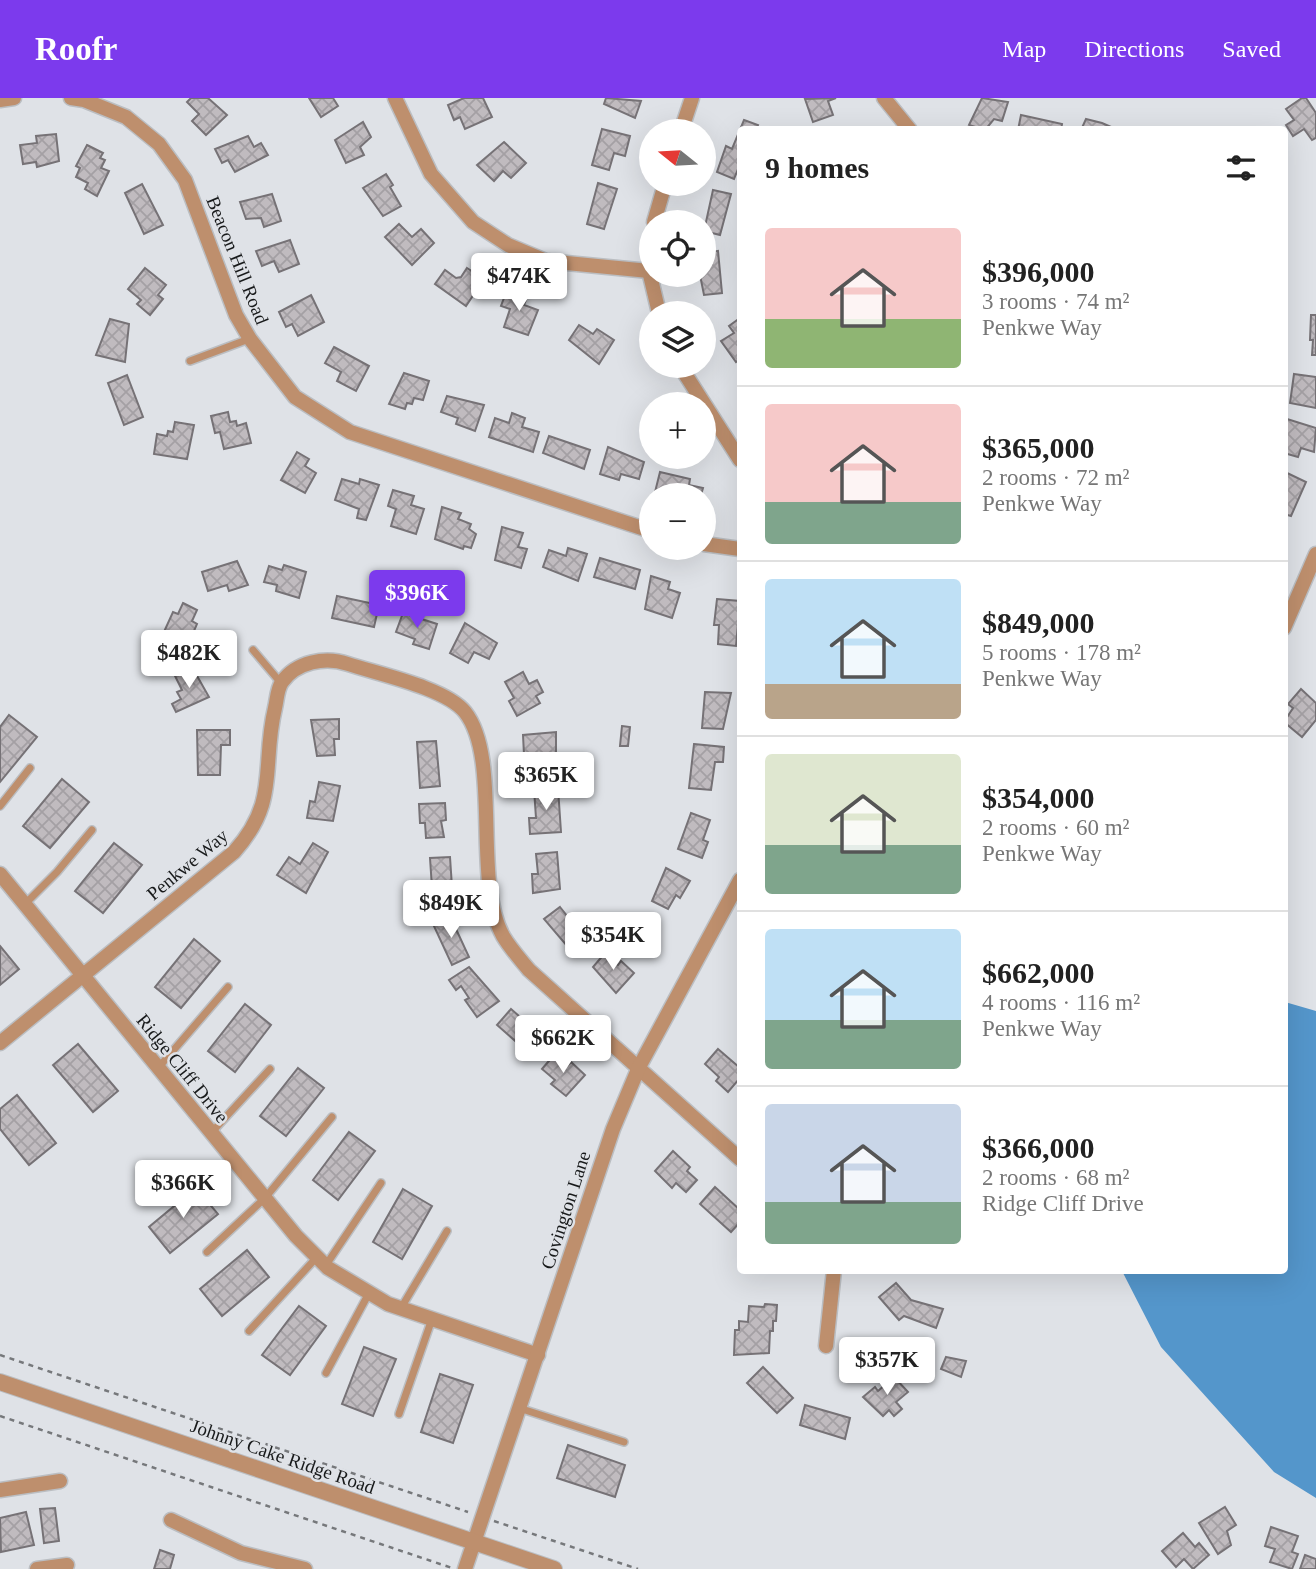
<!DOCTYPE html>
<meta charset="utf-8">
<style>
body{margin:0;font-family:Georgia,serif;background:#f2f2f2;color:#222;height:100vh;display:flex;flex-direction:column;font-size:26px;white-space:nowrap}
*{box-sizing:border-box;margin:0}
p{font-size:23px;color:#767676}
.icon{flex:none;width:38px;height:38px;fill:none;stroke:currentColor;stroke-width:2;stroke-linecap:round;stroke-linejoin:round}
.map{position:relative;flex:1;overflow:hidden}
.sheet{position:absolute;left:737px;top:28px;width:551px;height:1148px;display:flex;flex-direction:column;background:#fff;border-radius:7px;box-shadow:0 7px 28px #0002}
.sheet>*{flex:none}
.needle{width:46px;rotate:288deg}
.controls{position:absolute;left:639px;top:21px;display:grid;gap:14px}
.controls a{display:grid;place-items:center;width:77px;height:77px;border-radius:50%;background:#fff;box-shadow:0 7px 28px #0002;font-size:35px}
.price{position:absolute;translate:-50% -60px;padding:0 16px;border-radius:7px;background:#fff;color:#222;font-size:23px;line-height:46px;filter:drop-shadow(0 2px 4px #0008)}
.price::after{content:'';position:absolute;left:50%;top:42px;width:21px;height:16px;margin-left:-10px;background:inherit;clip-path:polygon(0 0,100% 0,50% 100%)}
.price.active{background:#7c3aed;color:#fff}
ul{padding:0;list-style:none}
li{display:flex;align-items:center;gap:21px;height:175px;padding:0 28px}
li+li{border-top:2px solid #e0e0e0}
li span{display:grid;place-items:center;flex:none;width:196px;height:140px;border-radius:7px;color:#555}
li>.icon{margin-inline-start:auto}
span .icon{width:84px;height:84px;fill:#fffc;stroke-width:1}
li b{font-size:30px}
h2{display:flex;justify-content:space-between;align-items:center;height:84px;padding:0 28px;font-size:30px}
header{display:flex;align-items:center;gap:42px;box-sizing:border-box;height:98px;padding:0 35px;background:#7c3aed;color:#fff}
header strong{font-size:33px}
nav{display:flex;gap:38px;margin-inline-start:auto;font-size:24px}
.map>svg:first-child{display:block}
</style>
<header>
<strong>Roofr</strong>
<nav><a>Map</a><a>Directions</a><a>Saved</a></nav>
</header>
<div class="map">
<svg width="1316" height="1471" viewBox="0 0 1316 1471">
<defs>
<pattern id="building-cross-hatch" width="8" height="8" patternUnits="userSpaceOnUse" patternTransform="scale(1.75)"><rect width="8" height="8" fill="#c0bbbf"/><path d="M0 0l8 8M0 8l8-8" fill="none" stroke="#a4a0a4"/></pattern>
</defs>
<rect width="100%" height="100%" fill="#dfe2e7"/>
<path fill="#5496cb" d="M1285 904 1316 913V1400L1274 1374 1161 1249 1122 1173 1284 1172Z"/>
<g fill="url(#building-cross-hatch)" stroke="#767276" stroke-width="2">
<path d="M191 0H208L227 17 206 37 192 23 199 16 187 4Z"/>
<path d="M309 0H333L338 8 321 19Z"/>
<path d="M464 0H483L492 19 465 31 460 19 454 22 448 7Z"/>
<path d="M606 0 641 3 635 20 604 6Z"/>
<path d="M836 0 828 3 833 17 813 24 805 1Z"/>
<path d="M982 0 1008 4 1002 23 994 21 985 32 969 27Z"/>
<path d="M1302 0H1306L1316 15V40L1312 42 1304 31 1293 38 1286 27 1294 22 1286 11Z"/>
<path d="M1021 17 1062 26 1061 32H1018Z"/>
<path d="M1086 21 1102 25 1118 32H1081Z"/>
<path d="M744 22 758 27 756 32H740V66L734 81 717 74 726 48 732 51Z"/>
<path d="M363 24 371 39 360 49 364 57 346 65 335 42Z"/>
<path d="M602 31 630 38 625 58 614 55 609 72 592 67Z"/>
<path d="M56 36 59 63 37 69 36 64 23 66 20 47 37 45 36 38Z"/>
<path d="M248 38 254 49 261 45 268 57 235 74 228 62 222 65 215 51Z"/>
<path d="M504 44 526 65 511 80 503 73 494 83 477 67Z"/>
<path d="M87 47 103 55 100 60 105 62 101 70 109 73 97 98 85 91 88 85 76 79 80 70 76 68Z"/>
<path d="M386 76 393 87 390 89 401 108 383 118 363 90Z"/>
<path d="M598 85 617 91 604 131 587 126Z"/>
<path d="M142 86 163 127 144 136 125 95Z"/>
<path d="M713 92 731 96 720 137 704 133Z"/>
<path d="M272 96 281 123 264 129 261 120 246 121 240 104Z"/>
<path d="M399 126 412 139 421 131 434 145 412 167 385 139Z"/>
<path d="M290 142 299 166 279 174 274 163 262 168 256 153Z"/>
<path d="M718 153 722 195 704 197 700 177H704V155Z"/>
<path d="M145 170 166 187 158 197 163 201 150 217 137 206 141 202 128 191Z"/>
<path d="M467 170 484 181 466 208 435 186 445 172 456 180 461 179Z"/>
<path d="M507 192 527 199 524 207 538 212 528 237 504 229 510 211 501 208Z"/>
<path d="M311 197 324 224 298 238 292 226 286 229 279 214Z"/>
<path d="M1311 217H1316V257H1312L1313 242H1310Z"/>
<path d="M740 220V261L736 264 721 243 734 235 729 228Z"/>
<path d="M110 221 129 226 125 264 96 257Z"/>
<path d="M579 227 593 236 597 231 614 242 599 266 569 242Z"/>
<path d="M334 249 369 268 356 293 337 283 341 274 325 265Z"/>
<path d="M404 275 429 283 423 302 414 300 412 306 407 305 405 311 389 306Z"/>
<path d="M1294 276 1316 279V310L1290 305Z"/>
<path d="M127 277 143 319 124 327 108 285Z"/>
<path d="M447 298 484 307 475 333 456 326 458 320 441 314Z"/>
<path d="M228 314 230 324 236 323 237 328 246 325 251 345 224 351 220 334 215 335 211 318Z"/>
<path d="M512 315 525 320 522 329 539 334 533 354 489 339 495 320 509 325Z"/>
<path d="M1287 321 1316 330 1314 354 1301 350 1298 359 1284 355Z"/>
<path d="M175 324 194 327 187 361 154 356 157 336 167 338 168 333 173 334Z"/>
<path d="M549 338 590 352 584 371 543 355Z"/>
<path d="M608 349 644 364 639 381 621 376 619 382 600 376Z"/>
<path d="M297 354 309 361 305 368 316 375 305 395 281 382Z"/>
<path d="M660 374 690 381 689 387 703 390 701 397 655 394Z"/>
<path d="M1285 374 1306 384 1291 418 1284 416Z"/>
<path d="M342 381 359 386 360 381 379 387 366 422 357 420 359 411 335 402Z"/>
<path d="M393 392 414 398 411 407 424 411 416 436 391 428 396 411 388 408Z"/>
<path d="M442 409 461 415 458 421 471 426 469 431 476 436 471 450 464 448 463 451 435 441Z"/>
<path d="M502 429 523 435 518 449 527 451 521 470 495 462Z"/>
<path d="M568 450 587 456 578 483 543 469 549 452 566 458Z"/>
<path d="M600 460 640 472 635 491 594 479Z"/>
<path d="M237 463 248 487 229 493 227 487 208 493 202 474Z"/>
<path d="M284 467 306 474 299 500 276 493 277 487 264 484 269 468 282 472Z"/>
<path d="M651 478 670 484 668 491 680 495 672 520 645 511Z"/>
<path d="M337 498 379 507 374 529 332 520Z"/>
<path d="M717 501 740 503 736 548 718 546 719 527H714Z"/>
<path d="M183 505 197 512 192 523 197 526 188 547 163 536 173 514 178 516Z"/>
<path d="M403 515 437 526 429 551 413 546 415 541 396 534Z"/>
<path d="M465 525 497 545 489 561 474 554 468 565 450 555Z"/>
<path d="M192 569 209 599 176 614 172 606 181 601 177 594 182 592 175 578Z"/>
<path d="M523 574 529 586 537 582 543 594 536 598 540 605 517 618 509 603 514 600 505 584Z"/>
<path d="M1301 591 1316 605V622L1302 639 1284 624 1293 610 1288 606Z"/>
<path d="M705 594 731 595 723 631 702 630Z"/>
<path d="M9 617 37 639 0 684V629Z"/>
<path d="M339 621V641H334L335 657 317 658 311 622Z"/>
<path d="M622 628 630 629 628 648H620Z"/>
<path d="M197 632H230V647H221L220 677H198Z"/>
<path d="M556 634V672L538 674 537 656 524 657 523 637Z"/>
<path d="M436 643 440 688 420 690 417 644Z"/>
<path d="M694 646 724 649 723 664H715L711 692 689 690Z"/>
<path d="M62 681 89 704 50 750 23 728Z"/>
<path d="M319 684 340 688 333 723 307 720 310 703 315 704Z"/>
<path d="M558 690 561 734 530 736 529 720H536L534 691Z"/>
<path d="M445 705 446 722 441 723 444 739 426 740 425 725H420L419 706Z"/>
<path d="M691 715 710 722 703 742 708 744 702 760 678 751Z"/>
<path d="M114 745 142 767 103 815 75 793Z"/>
<path d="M313 745 328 754 306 795 277 777 289 759 300 766Z"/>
<path d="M557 754 560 791 533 795 532 776H538L536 756Z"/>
<path d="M450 759 453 804 433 805 430 760Z"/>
<path d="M666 770 690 783 680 800 676 797 668 811 652 803Z"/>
<path d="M560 809 568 819 570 816 590 843 573 855 544 821Z"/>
<path d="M450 818 469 859 452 867 433 826Z"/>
<path d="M194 841 220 863 181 910 155 889Z"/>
<path d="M0 848 19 871 0 887Z"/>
<path d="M605 855 618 867 621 863 634 875 616 895 593 869Z"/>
<path d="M469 869 499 903 477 919 465 902 469 900 461 888 456 892 449 882Z"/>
<path d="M245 906 271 927 235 974 208 953Z"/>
<path d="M511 911 544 940 530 956 497 927Z"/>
<path d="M78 946 118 993 93 1014 53 967Z"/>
<path d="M718 951 740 970V980L728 994 716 983 719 979 705 966Z"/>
<path d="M554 957 567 968 571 964 585 977 566 998 551 986 555 982 542 971Z"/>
<path d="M298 970 324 990 286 1038 260 1018Z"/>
<path d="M17 997 56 1045 29 1067 0 1031V1011Z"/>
<path d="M349 1034 375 1053 338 1102 313 1082Z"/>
<path d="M673 1053 690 1069 687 1073 697 1082 686 1094 676 1085 672 1090 655 1073Z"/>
<path d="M715 1089 740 1112V1124L731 1134 700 1106Z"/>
<path d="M196 1090 218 1116 170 1155 149 1129Z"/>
<path d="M403 1091 432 1108 402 1161 373 1144Z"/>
<path d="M247 1152 269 1179 222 1218 200 1191Z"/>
<path d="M896 1185 911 1202 943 1211 936 1230 904 1218 899 1222 879 1199Z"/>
<path d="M765 1206 777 1207 776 1223H773V1233H770L769 1255 734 1257 735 1232H739V1223L748 1224 749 1208 764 1209Z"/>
<path d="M299 1208 326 1228 290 1277 262 1257Z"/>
<path d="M364 1249 396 1261 373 1318 342 1306Z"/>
<path d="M946 1259 966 1263 961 1279 941 1271Z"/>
<path d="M763 1269 793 1300 777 1315 747 1285Z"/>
<path d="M440 1276 473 1287 453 1345 421 1334Z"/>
<path d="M894 1279 908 1294 896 1304 902 1311 894 1318 889 1312 883 1318 863 1299 875 1289 878 1293Z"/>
<path d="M805 1307 850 1320 845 1341 800 1327Z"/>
<path d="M568 1347 625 1367 615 1399 557 1380Z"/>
<path d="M1225 1409 1236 1427 1227 1433 1231 1447 1218 1456 1199 1425Z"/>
<path d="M55 1410 59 1443 44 1445 40 1411Z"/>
<path d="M26 1414 34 1447 1 1454 0 1420Z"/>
<path d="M1271 1429 1298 1438 1292 1454 1298 1456 1292 1471 1270 1464 1275 1451 1265 1448Z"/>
<path d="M1183 1435 1195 1449 1199 1445 1209 1457 1193 1471 1184 1461 1176 1469 1162 1453Z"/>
<path d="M160 1452 174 1457 170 1471H154Z"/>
<path d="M1305 1457 1316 1461V1471H1300Z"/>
</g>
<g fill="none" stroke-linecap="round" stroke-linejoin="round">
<defs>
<g id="service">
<path d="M190 263 249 241"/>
<path d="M253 552 281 585"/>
<path d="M0 708 30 670"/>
<path d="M25 806 57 774 92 732"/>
<path d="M159 969 228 889"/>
<path d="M212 1034 270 971"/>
<path d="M207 1154 265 1100 332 1019"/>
<path d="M326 1167 381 1085"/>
<path d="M401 1210 447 1133"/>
<path d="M249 1233 317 1159"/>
<path d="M326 1275 369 1195"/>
<path d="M519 1310 624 1344"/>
<path d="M399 1316 432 1221"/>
</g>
<g id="minor">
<path d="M71 0 84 2 126 19 159 46 185 82 236 217 250 241 295 299 350 334 651 433"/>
<path d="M395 0 431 76 473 124 508 147 546 163 649 173"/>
<path d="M884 0 910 32"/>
<path d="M0 2 14 0"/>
<path d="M681 33 692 0"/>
<path d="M654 124 665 86"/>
<path d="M651 151 649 173 659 215"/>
<path d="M680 268 740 362"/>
<path d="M704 446 740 451"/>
<path d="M1284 530 1316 456"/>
<path d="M0 776 296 1138 328 1170 388 1206 538 1257"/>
<path d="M0 945 234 754C280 703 261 668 275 610 277 602 277 591 282 584 296 564 325 558 348 566 378 576 446 590 465 614 502 661 472 782 503 838 510 850 520 861 529 872L740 1061"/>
<path d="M826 1248 834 1172"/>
<path d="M0 1392 60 1383"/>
<path d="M171 1422 241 1455 305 1471"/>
<path d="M37 1471 67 1467"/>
<path d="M465 1471 613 1031 639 969 740 782"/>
</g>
<path id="tertiary" d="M0 1284 554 1471"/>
</defs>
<use href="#service" stroke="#bbbec2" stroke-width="10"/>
<use href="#minor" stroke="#bbbec2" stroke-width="17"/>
<use href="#tertiary" stroke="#bbbec2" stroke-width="18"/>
<g stroke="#76787b" stroke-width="2.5" stroke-dasharray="5 5" stroke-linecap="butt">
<path d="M0 1257 468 1414"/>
<path d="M0 1318 452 1470"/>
<path d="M494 1423 638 1471"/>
</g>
<use href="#service" stroke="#be8f6d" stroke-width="7"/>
<use href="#minor" stroke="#be8f6d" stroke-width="14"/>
<use href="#tertiary" stroke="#be8f6d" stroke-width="16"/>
</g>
<g text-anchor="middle" stroke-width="5" stroke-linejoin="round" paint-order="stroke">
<g font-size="19" fill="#181a1b" stroke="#dfe2e7">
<text transform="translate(238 162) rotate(68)" y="7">Beacon Hill Road</text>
<text transform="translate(187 766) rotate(-40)" y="7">Penkwe Way</text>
<text transform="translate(183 970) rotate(51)" y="7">Ridge Cliff Drive</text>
<text transform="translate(565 1112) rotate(-72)" y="7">Covington Lane</text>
<text transform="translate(283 1358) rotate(19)" y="7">Johnny Cake Ridge Road</text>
</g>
</g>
</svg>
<div class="controls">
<a><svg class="needle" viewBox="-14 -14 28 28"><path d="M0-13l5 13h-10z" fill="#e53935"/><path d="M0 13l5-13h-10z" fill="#767676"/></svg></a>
<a><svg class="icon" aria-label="locate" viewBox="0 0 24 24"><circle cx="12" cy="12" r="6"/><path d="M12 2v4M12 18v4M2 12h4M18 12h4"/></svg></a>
<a><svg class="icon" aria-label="layers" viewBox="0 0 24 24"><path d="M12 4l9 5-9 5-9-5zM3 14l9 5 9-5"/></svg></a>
<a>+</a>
<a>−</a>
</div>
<b class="price" style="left:519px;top:215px">$474K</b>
<b class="price active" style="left:417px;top:532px">$396K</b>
<b class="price" style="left:189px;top:592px">$482K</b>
<b class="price" style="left:546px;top:714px">$365K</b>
<b class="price" style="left:451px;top:842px">$849K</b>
<b class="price" style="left:613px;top:874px">$354K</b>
<b class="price" style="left:563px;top:977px">$662K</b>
<b class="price" style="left:183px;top:1122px">$366K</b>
<b class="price" style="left:887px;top:1299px">$357K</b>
<section class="sheet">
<h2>9 homes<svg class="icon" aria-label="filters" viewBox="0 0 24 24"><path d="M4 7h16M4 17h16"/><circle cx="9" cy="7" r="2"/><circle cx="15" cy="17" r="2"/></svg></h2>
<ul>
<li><span style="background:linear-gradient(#f6c9c9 65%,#8fb573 0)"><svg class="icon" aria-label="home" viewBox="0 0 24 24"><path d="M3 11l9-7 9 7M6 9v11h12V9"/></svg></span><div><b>$396,000</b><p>3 rooms · 74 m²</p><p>Penkwe Way</p></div></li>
<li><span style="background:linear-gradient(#f6c9c9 70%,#7fa58c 0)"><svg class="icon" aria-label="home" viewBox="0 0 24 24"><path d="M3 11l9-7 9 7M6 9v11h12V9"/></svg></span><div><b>$365,000</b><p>2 rooms · 72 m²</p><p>Penkwe Way</p></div></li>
<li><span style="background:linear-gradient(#bfe0f5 75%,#b9a48a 0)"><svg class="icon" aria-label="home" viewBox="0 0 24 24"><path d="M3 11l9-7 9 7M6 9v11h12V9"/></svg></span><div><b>$849,000</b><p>5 rooms · 178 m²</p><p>Penkwe Way</p></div></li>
<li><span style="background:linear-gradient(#dfe7d0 65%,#7fa58c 0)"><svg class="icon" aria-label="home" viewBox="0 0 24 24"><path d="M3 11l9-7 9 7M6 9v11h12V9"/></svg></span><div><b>$354,000</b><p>2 rooms · 60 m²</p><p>Penkwe Way</p></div></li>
<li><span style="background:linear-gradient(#bfe0f5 65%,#7fa58c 0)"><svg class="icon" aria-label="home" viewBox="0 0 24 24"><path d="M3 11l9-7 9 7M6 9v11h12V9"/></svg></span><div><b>$662,000</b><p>4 rooms · 116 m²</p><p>Penkwe Way</p></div></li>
<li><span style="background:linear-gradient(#c9d6e8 70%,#7fa58c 0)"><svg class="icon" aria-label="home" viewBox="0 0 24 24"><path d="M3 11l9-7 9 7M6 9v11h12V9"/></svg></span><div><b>$366,000</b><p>2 rooms · 68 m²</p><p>Ridge Cliff Drive</p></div></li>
</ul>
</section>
</div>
